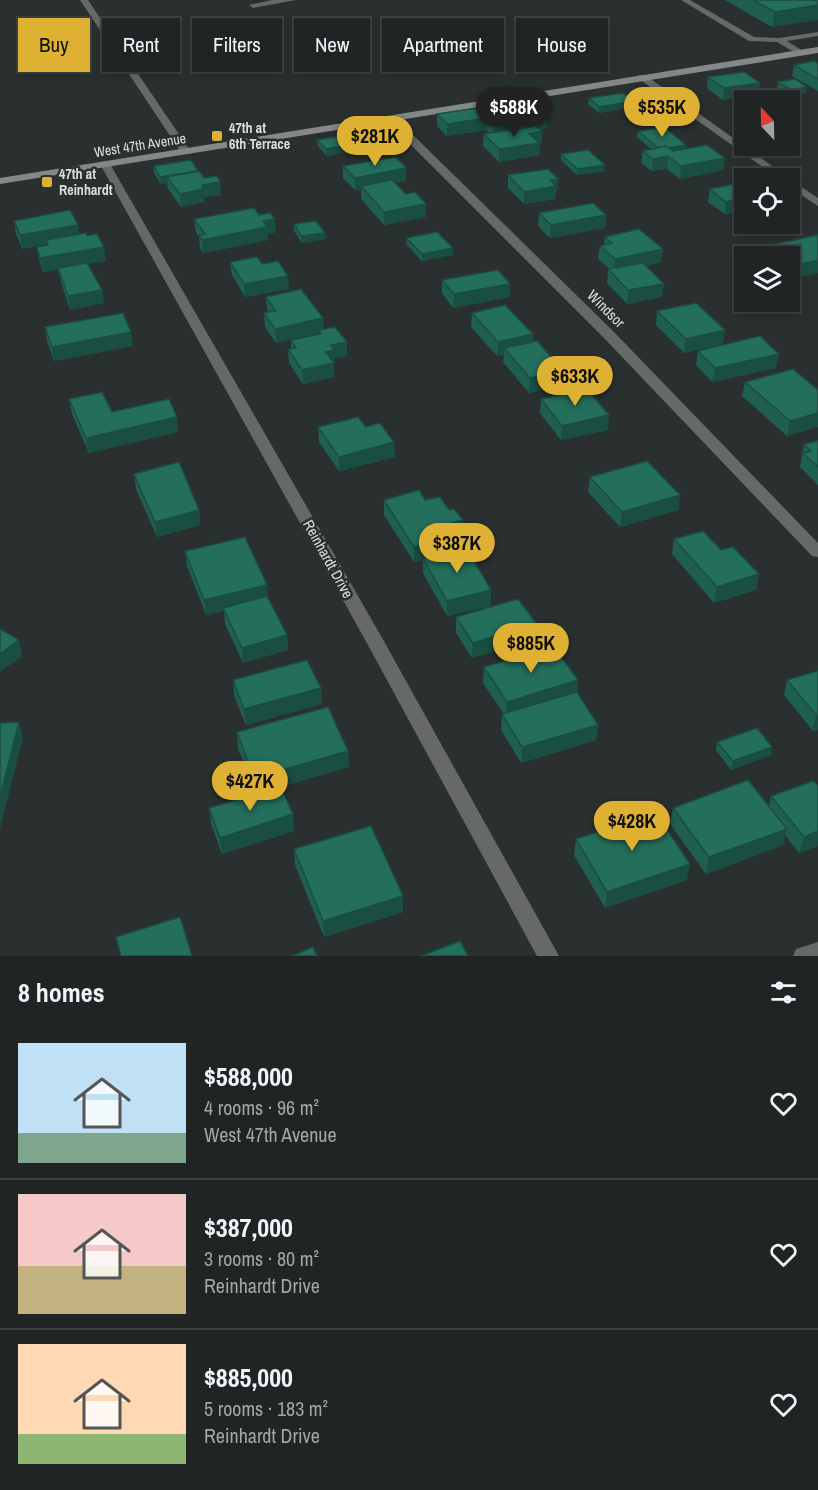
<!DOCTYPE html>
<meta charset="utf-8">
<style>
body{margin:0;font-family:"Archivo Narrow",sans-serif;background:#2d3031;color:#f1f3f6;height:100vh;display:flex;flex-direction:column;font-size:22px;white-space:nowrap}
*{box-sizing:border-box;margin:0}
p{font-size:20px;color:#a2a4a6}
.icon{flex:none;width:33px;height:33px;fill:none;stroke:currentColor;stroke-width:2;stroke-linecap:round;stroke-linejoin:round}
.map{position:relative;height:956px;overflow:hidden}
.side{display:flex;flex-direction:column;background:#202424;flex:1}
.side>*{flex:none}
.guide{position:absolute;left:18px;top:18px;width:783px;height:54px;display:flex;gap:12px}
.needle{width:39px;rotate:338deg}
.tools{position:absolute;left:734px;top:90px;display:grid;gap:12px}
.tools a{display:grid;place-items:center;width:66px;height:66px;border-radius:0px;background:#202424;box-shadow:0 3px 9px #0003,0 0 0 2px #3d4141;font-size:30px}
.price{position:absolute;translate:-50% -51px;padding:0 14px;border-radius:21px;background:#deb133;color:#111;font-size:20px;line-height:39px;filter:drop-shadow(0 2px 3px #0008)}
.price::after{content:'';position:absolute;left:50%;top:36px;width:18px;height:14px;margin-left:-9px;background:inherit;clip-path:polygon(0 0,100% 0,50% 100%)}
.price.selected{background:#222;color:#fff}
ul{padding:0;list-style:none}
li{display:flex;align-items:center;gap:18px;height:150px;padding:0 18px}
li+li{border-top:2px solid #3d4141}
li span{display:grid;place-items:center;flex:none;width:168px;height:120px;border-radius:0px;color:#555}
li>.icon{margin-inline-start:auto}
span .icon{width:72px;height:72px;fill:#fffc;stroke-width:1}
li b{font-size:26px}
h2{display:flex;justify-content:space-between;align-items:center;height:72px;padding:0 18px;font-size:26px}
.pill{padding:0 21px;border-radius:0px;background:#202424;box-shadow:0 3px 9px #0003,0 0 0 2px #3d4141;font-size:21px;line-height:54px}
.pill.selected{background:#deb133;color:#111}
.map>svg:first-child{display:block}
</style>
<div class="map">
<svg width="818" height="956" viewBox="0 0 818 956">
<rect width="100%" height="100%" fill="#2a3030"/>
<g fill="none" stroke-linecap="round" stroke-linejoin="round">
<path fill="#666869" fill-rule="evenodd" d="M681 0H690L754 37 779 38 818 32V36L787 41 806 53 799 55 777 42 749 41Z"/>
<g fill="#666869" fill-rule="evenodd">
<path d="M80 0H88L191 152 190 154H182Z"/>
<path d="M272 0H296L253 8 249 5Z"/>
<path d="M639 75H645L789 178H778L639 79Z"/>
<path d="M389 116H397L413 135 613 331 818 543V557L812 556 603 337 405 139 388 118Z"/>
<path d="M105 161 110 164 381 636 559 956H537L363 636 100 164Z"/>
<path d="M789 179 818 198V206L789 187Z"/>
<path d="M818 942V956H793L796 949Z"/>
</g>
<path fill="#848889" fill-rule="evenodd" d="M818 47V53L0 184V178Z"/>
</g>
<g fill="#1f5f4f" fill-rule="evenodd">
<path d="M725 0H818L772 27Z"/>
<path d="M818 63V91L792 76 794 65Z"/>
<path d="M708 77 760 83 758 94 723 100 707 88Z"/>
<path d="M778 82 807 87 806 93 790 96 777 88Z"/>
<path d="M589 98 633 107 599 113 588 104Z"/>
<path d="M491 106 514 121V116L547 122 546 128 540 130 542 144H540L539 155 499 162 483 146 484 134 490 133 486 130 447 136 437 126V114ZM515 123 521 128 514 129Z"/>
<path d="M638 131 686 145 685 149 725 158 723 170 680 179 667 169 652 171 641 163 643 151 651 149 637 137Z"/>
<path d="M317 140 369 148 327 156 318 146Z"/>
<path d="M561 154 605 165V171L577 175 561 160Z"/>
<path d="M154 166 198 171 204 178 220 182 221 195 204 197 205 202 181 207 168 189 167 183 161 184 154 173Z"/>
<path d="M343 166 406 168V181L395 183 406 194 426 204V217L384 225 361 199V189L355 190 343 178Z"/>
<path d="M508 175 558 179 557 191 556 192 555 199 524 204 508 188Z"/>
<path d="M744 182V210L725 214 708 202 710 189Z"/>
<path d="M539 213 606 215 605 228 550 238 538 226Z"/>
<path d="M259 215 276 232 268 234V240L203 253 200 248 199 237 196 232 194 219Z"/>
<path d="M14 221 87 236 106 261 87 264 102 290 104 303 70 310 61 282 58 269 43 272 39 260 37 247 47 245V244L22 249 16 234Z"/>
<path d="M294 224 325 239 302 243 294 231Z"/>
<path d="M818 235 789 280V256H763L765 246Z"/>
<path d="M605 237 661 262 645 266 664 284 662 297 627 304 607 283 608 269H610L598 259 600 246 604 245Z"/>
<path d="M406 238 453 255 422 261 407 245Z"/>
<path d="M230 262 262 264 288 276 289 289 245 297 232 275Z"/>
<path d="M442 280 510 284V297L453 308 442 293Z"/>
<path d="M266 297 347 342V356L335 358V364H334V377L303 384 289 363 288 349H291V340L319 334V333L276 343 265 327 264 313 268 312 267 310Z"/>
<path d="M657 311 723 344 684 353 656 325Z"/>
<path d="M472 313 533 334 532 342 563 385 529 393 503 362 504 354 497 356 471 327Z"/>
<path d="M45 327 133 346 54 361 47 341Z"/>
<path d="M698 351 776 368 712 382 696 365Z"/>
<path d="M745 382 818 390 787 436 742 396Z"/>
<path d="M69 399 112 412 178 432 89 453 72 414Z"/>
<path d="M541 399 608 430 561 440 540 413Z"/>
<path d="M318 427H366L394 442 395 457 339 471 319 442Z"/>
<path d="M818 441V485L800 467 804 444Z"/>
<path d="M134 474 199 510 200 525 157 537 136 489Z"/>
<path d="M590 477 680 495 678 510 620 527 588 492Z"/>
<path d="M384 500H425L449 510 463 520 462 536 442 541V544L437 545 436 554 491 590V606L447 616 423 573V560L414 562 384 515Z"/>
<path d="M674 539 721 550 759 574 756 590 714 603 672 554Z"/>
<path d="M185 551 268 597 287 635 288 650 243 663 225 624 224 611 206 615 187 566Z"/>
<path d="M456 617 535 639 472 658 456 633Z"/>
<path d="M484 667 578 680 577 692 598 725 596 740 521 763 501 730 502 714 503 713 483 683Z"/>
<path d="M818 671V730L813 731 784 695 787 680Z"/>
<path d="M233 680 321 688 322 704 246 725 234 696Z"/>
<path d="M237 732 348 751 349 767 280 787 294 831 222 854 211 824 209 808 256 793 238 748Z"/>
<path d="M717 742 771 755 731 770 716 750Z"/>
<path d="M818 786V846L799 853 785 835 783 845 706 874 670 824 673 808 769 806 771 796Z"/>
<path d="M576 839 687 880 605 908 574 855Z"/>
<path d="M294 849 403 912 324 937 295 865Z"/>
</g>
<g fill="#194e40">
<path d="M818 5V20L772 27 775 12Z"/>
<path d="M760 83 758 94 723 100 724 88Z"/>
<path d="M807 87 806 93 790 96 791 90Z"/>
<path d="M634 101 633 107 599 113V107Z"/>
<path d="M486 118V130L447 136V124Z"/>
<path d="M515 122 514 134 494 137V125Z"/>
<path d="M547 122 546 128 526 132V126Z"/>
<path d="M542 131V144H540L539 155 499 162V149L529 134Z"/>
<path d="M369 141V148L327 156 326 149Z"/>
<path d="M686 145 685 151 659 155V149Z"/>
<path d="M668 156 667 169 652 171 653 159Z"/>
<path d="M725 158 723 170 680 179 681 166Z"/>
<path d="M605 165V171L577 175V169Z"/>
<path d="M406 168V181L363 189 361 186V189L355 190V178Z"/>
<path d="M198 171 167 177V183L161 184 160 177Z"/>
<path d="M558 179 557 191 556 192 555 199 524 204V192L550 180Z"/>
<path d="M220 182 221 195 204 197 205 202 181 207 180 194 202 185Z"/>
<path d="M744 198V210L725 214 726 202Z"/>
<path d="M426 204V217L384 225V212Z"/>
<path d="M606 215 605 228 550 238 551 225Z"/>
<path d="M275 219 276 232 268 234V240L203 253 202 240 263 221Z"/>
<path d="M78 225 80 238 46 240 47 244 22 249 20 235Z"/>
<path d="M325 233V239L302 243 301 236Z"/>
<path d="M104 247 106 261 43 272 40 258Z"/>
<path d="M453 248V255L422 261V254Z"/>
<path d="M663 249 661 262 614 273 615 259Z"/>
<path d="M818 260V273L789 280 792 266Z"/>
<path d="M288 276 289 289 245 297 244 284Z"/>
<path d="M510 284V297L453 308 454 294Z"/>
<path d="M664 284 662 297 627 304 628 290Z"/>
<path d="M102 290 104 303 70 310 68 296Z"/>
<path d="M323 318 324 332 319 330V333L276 343 275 329Z"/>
<path d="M725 330 723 344 684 353 686 339Z"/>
<path d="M131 332 133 346 54 361 52 347Z"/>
<path d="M533 334 532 348H504V354L497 356 498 342Z"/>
<path d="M347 342V356L335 358V364H334V377L303 384 302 370 326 352 331 345Z"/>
<path d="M779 354 776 368 712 382 715 368Z"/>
<path d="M564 371 563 385 529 393 530 378Z"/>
<path d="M818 413V427L787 436 790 421Z"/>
<path d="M609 415 608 430 561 440 562 426Z"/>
<path d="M177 417 178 432 89 453 86 438Z"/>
<path d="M394 442 395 457 339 471V457Z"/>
<path d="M680 495 678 510 620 527 622 512Z"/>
<path d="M199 510 200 525 157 537 155 522Z"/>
<path d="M463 520 462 536 442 541V544L437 545 436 557 423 558V560L414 562V547L429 532 440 526Z"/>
<path d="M759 574 756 590 714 603 717 587Z"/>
<path d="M267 585 268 600 223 608 224 611 206 615 204 600Z"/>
<path d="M491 590V606L447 616V601Z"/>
<path d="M536 623 535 639 472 658 473 643Z"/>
<path d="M287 635 288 650 243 663 242 648Z"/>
<path d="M19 640 22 656 0 672V654Z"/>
<path d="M578 680 577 696 506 718 507 702Z"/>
<path d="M321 688 322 704 246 725 244 709Z"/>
<path d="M816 715H818V730L813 731Z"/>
<path d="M19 722 23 738 0 829V797Z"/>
<path d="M598 725 596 740 521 763 522 747Z"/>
<path d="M772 747 771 755 731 770 733 761Z"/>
<path d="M348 751 349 767 256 794 254 778Z"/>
<path d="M293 814 294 831 222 854 220 838Z"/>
<path d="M787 829 783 845 706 874 709 857Z"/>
<path d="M818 831V846L799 853 804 837Z"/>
<path d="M690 864 687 880 605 908 607 892Z"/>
<path d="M403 896V912L324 937 323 921Z"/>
</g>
<g fill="#246f5c" stroke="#194e40" stroke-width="1.5">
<path d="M753 0H818V5L775 12Z"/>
<path d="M814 61 818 63V79L794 65Z"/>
<path d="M744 72 760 83 724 88 708 77Z"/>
<path d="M795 79 807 87 791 90 778 82Z"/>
<path d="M623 93 634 101 599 107 589 98Z"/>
<path d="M491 106 515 122 494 125 486 118 447 124 437 114Z"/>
<path d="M534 113 547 122 526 126 514 116Z"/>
<path d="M536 126 542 131 529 134 540 143 499 149 484 134Z"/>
<path d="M664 127 686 145 668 148 666 146 658 148 638 131Z"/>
<path d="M360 133 369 141 326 149 317 140Z"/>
<path d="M707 145 725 158 681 166 668 156 653 159 643 151 666 146 673 151Z"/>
<path d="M588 150 605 165 577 169 561 154Z"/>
<path d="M396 157 406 168 355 178 343 166Z"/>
<path d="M191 160 198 171 160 177 154 166Z"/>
<path d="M548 169 558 179 550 180 556 186 524 192 508 175Z"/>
<path d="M199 171 204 178 217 176 220 182 202 185 203 189 180 194 167 177Z"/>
<path d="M392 180 406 194 415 192 426 204 384 212 361 186Z"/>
<path d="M744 182V198L726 202 710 189Z"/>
<path d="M593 203 606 215 551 225 539 213Z"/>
<path d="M254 208 259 215 270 213 275 219 263 221 267 227 202 240 199 235 205 234 194 219Z"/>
<path d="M70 210 78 225 20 235 14 221Z"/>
<path d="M316 221 325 233 301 236 294 224Z"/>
<path d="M639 229 663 249 615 259 600 246 612 243 605 237Z"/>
<path d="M437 232 453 248 422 254 406 238Z"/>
<path d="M86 233 87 236 97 234 104 247 40 258 37 247 48 245 46 240Z"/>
<path d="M818 235V260L792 266 789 264V256H778L765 246Z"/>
<path d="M257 257 262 264 278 261 288 276 244 284 230 262Z"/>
<path d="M87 263 102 290 68 296 58 268Z"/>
<path d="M643 263 664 284 628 290 608 269Z"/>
<path d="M498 270 510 284 454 294 442 280Z"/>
<path d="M301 289 323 318 275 329 264 313 276 311 266 297Z"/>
<path d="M696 303 725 330 686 339 657 311Z"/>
<path d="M505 305 533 334 498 342 472 313Z"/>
<path d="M123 313 131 332 52 347 45 327Z"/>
<path d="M335 327 347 342 331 345 334 350 326 352 334 363 302 370 288 349 296 348 291 340 321 334 319 330Z"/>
<path d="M760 336 779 354 715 368 698 351Z"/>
<path d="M537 341 564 371 530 378 504 348Z"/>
<path d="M793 369 818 390V413L790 421 745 382Z"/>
<path d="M587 389 609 415 562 426 541 399Z"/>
<path d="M102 392 112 412 169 399 177 417 86 438 69 399Z"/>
<path d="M358 417 366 427 380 423 394 442 339 457 318 427Z"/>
<path d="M818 441V467L803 453 811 451 804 444Z"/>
<path d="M647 461 680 495 622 512 590 477Z"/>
<path d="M179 462 199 510 155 522 134 474Z"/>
<path d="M419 490 425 500 440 497 449 510 454 509 463 520 440 526 442 529 429 532 437 542 414 547 384 500Z"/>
<path d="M703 531 721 550 733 547 759 574 717 587 674 539Z"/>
<path d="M245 537 267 585 204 600 185 551Z"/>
<path d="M466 547 491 590 447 601 423 558Z"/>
<path d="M267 596 287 635 242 648 223 608Z"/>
<path d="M518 599 536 623 473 643 456 617Z"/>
<path d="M0 629 19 640 0 654Z"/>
<path d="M554 647 578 680 507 702 484 667Z"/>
<path d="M307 660 321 688 244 709 233 680Z"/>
<path d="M818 671V715H816L787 680Z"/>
<path d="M577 692 598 725 522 747 502 714Z"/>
<path d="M328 707 348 751 254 778 237 732Z"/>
<path d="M19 722 0 797V723Z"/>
<path d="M757 728 772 747 733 761 717 742Z"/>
<path d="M748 780 787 829 709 857 673 808Z"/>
<path d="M813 781 818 786V831L804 837 771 796Z"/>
<path d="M280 786 293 814 220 838 209 808Z"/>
<path d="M656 813 690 864 607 892 576 839Z"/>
<path d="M371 826 403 896 323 921 294 849Z"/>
<path d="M180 917 192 956H121L116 937Z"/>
<path d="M460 941 468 956H421Z"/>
<path d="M313 947 317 956H292Z"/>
</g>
<g fill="#deb133" stroke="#2a3030" stroke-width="2">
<rect x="211" y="130" width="12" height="12" rx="3"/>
<rect x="41" y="176" width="12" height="12" rx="3"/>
</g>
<g text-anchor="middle" stroke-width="5" stroke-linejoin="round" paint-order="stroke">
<g font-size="14" font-weight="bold" fill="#dbdfde" stroke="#2a3030" text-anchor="start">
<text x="229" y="133">47th at<tspan x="229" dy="16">6th Terrace</tspan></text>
<text x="59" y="179">47th at<tspan x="59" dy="16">Reinhardt</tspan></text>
</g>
<g font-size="14" fill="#dbdfde" stroke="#2a3030">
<text transform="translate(140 145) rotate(-9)" y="5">West 47th Avenue</text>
</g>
<g font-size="15" fill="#dbdfde" stroke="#2a3030">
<text transform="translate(606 309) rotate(45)" y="5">Windsor</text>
<text transform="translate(328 559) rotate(61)" y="5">Reinhardt Drive</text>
</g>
</g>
</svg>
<div class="tools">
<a><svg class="needle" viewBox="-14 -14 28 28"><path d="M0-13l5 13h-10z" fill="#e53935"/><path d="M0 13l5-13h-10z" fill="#a2a4a6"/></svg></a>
<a><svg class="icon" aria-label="locate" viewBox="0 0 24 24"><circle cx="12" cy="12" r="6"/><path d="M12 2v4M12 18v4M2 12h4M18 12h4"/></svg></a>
<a><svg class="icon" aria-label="layers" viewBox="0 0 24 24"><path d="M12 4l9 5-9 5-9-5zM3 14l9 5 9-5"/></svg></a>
</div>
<b class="price selected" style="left:514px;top:138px">$588K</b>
<b class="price" style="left:662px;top:138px">$535K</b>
<b class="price" style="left:375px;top:167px">$281K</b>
<b class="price" style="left:575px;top:407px">$633K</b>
<b class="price" style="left:457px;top:574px">$387K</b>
<b class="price" style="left:531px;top:674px">$885K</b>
<b class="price" style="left:250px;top:812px">$427K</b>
<b class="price" style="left:632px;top:852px">$428K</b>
<div class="guide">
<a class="pill selected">Buy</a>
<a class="pill">Rent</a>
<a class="pill">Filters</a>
<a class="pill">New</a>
<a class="pill">Apartment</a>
<a class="pill">House</a>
</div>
</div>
<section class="side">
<h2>8 homes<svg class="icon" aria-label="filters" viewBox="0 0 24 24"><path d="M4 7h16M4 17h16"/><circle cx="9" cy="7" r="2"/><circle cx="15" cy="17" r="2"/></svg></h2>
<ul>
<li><span style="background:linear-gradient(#bfe0f5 75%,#7fa58c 0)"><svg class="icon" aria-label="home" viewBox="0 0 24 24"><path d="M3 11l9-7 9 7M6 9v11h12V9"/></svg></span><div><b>$588,000</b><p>4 rooms · 96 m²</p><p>West 47th Avenue</p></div><svg class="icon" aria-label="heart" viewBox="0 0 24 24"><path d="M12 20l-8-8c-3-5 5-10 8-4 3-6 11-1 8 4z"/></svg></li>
<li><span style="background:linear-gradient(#f6c9c9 60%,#c2b280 0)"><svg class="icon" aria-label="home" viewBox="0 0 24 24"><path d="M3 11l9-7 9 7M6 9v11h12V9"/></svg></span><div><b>$387,000</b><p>3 rooms · 80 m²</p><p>Reinhardt Drive</p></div><svg class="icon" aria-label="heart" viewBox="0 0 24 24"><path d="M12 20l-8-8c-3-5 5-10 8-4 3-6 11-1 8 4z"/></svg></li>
<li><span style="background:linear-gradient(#ffd9b3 75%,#8fb573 0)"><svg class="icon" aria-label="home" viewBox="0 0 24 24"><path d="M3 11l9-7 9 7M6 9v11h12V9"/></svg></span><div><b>$885,000</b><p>5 rooms · 183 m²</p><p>Reinhardt Drive</p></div><svg class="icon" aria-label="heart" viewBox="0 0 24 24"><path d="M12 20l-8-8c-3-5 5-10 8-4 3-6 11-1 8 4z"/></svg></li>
</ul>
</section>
